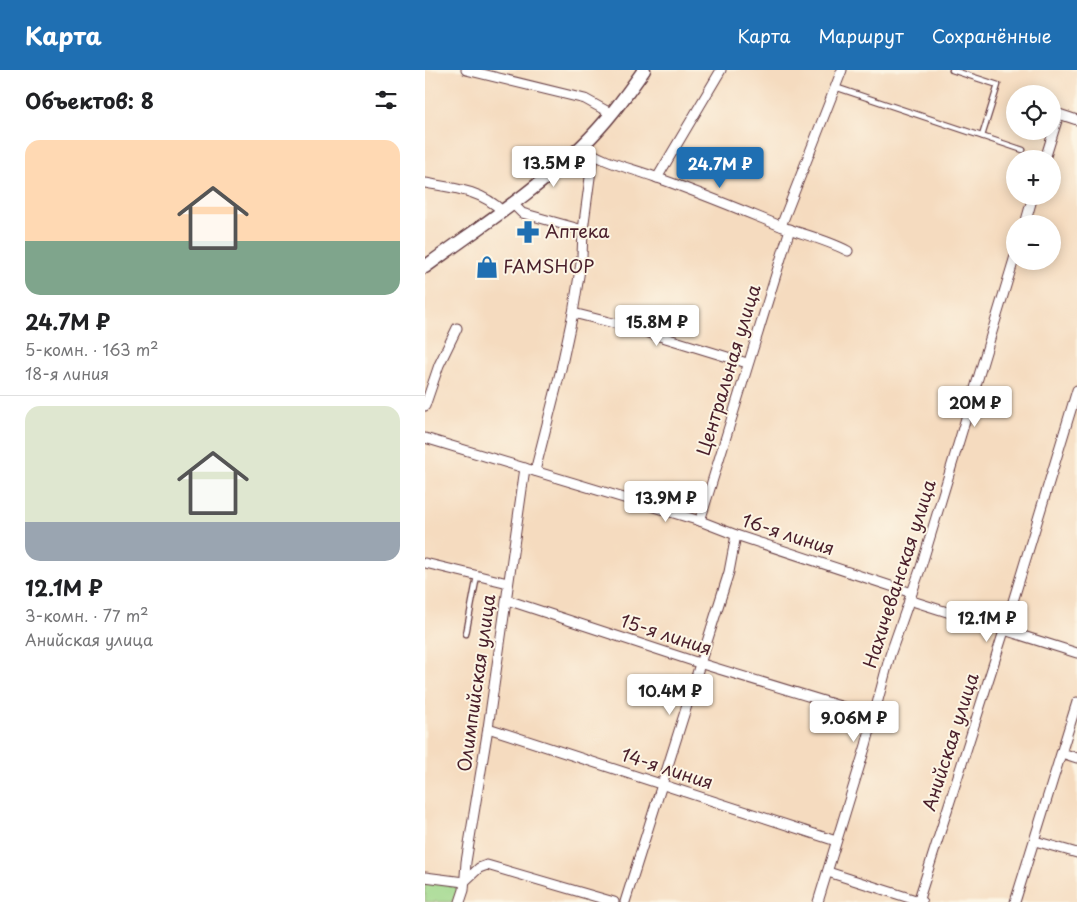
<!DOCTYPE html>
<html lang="ru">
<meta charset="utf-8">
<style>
body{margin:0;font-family:"Playpen Sans",sans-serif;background:#f2f2f2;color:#202124;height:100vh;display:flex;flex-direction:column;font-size:19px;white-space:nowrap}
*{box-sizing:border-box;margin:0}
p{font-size:16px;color:#757577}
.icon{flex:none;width:28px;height:28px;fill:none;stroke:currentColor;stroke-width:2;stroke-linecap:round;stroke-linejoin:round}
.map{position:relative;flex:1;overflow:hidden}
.panel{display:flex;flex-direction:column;background:#fff;width:425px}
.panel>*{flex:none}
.buttons{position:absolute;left:581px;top:15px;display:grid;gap:10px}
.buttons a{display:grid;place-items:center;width:55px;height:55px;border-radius:50%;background:#fff;box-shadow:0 2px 12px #0003;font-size:25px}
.price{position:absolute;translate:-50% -42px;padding:0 11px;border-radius:5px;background:#fff;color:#222;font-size:16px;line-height:32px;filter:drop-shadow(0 1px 2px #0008)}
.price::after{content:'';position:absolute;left:50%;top:30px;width:15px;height:11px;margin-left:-8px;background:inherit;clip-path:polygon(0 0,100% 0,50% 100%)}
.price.on{background:#1f6fb2;color:#fff}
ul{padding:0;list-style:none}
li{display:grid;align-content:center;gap:10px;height:265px;padding:0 25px}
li+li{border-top:1px solid #e0e0e0}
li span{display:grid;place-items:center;height:155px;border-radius:15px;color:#555}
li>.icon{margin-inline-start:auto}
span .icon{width:90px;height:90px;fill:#fffc;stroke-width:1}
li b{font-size:21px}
h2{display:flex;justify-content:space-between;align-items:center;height:60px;padding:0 25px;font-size:21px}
header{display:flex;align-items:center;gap:30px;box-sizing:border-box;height:70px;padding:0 25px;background:#1f6fb2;color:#fff}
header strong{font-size:24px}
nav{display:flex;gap:28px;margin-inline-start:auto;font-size:18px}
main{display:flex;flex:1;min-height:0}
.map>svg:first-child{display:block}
</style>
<header>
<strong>Карта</strong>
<nav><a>Карта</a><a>Маршрут</a><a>Сохранённые</a></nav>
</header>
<main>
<section class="panel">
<h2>Объектов: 8<svg class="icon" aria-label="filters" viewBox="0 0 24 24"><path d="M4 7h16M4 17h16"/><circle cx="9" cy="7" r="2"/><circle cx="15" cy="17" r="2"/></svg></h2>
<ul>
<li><span style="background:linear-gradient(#ffd9b3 65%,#7fa58c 0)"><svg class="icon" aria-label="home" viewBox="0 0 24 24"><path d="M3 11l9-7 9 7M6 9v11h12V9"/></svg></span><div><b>24.7M ₽</b><p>5-комн. · 163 m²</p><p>18-я линия</p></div></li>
<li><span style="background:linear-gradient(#dfe7d0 75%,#9aa5b1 0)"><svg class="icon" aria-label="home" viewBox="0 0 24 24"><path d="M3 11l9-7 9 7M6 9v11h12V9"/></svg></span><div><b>12.1M ₽</b><p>3-комн. · 77 m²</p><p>Анийская улица</p></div></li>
</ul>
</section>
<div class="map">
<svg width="652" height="832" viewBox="0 0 652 832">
<rect width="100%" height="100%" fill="#fcf5e5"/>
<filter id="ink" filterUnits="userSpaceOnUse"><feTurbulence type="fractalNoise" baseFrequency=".02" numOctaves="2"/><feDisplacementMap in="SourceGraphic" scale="10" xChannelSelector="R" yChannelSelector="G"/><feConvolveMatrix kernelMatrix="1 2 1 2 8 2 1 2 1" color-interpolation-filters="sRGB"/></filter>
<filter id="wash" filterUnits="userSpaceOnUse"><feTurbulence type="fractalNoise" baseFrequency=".0096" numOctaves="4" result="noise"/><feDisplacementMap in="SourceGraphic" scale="20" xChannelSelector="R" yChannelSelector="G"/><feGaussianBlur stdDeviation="1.12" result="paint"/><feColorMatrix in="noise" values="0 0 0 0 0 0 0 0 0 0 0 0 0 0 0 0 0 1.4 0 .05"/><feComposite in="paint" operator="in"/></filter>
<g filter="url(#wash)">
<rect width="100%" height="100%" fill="#f5dbbf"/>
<path fill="#9ed88b" stroke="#747c5b" d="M0 809 34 815 36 819 32 832H0Z"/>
</g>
<g filter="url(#ink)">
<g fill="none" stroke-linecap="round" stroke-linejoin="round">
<defs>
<g id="lane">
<path d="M527 0 573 15 557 66"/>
<path d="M410 17 598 80"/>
<path d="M41 564 52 506"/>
</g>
<g id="street">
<path d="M41 0 160 29 187 44"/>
<path d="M156 76C177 93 206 98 230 107 273 122 316 140 358 157 380 165 402 170 423 181"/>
<path d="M620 89 634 44 652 50"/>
<path d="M232 108 296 0"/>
<path d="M0 113C28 118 56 120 77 141"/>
<path d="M87 133 97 143 158 160"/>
<path d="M600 154 608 126"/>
<path d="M356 156 417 0"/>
<path d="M148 243 208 258 322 293"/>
<path d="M0 336 14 295 32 258"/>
<path d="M0 368 275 451 311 465 487 523"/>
<path d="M110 401 136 299 148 243 157 187 158 160 168 85"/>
<path d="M275 451 365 159"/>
<path d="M0 493 83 513"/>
<path d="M82 530 274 593 448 646"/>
<path d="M484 530 652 583"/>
<path d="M63 658 411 771"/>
<path d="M637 683 652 688"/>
<path d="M610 771 652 783"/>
<path d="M403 802 497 832"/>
<path d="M0 807 39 812 54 798 62 795 189 832"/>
<path d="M35 832 39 820 41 792 63 658 100 398"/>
<path d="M200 832 304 502 311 465"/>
<path d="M393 832 441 675 465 585 496 497 590 186"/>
<path d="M493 832 579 561 652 320"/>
<path d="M590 832 652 632"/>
</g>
<path id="secondary" d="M0 197C53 158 109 122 157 76 181 53 200 27 219 0"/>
</defs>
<use href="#lane" stroke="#643b41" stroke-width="7"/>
<use href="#street" stroke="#643b41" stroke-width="11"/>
<use href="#secondary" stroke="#643b41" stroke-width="15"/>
<use href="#lane" stroke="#fff" stroke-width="4.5"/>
<use href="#street" stroke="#fff" stroke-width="9"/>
<use href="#secondary" stroke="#fff" stroke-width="12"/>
</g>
</g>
<defs>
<symbol id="pharmacy-bare" viewBox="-9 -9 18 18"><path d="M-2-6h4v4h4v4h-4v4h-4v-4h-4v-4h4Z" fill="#1f6fb2" stroke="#fcf5e5" stroke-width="2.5" paint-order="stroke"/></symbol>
<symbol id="shop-bare" viewBox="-9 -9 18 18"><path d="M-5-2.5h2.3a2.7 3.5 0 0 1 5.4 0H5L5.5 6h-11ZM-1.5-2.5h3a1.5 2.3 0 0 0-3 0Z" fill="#1f6fb2" stroke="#fcf5e5" stroke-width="2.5" paint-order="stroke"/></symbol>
</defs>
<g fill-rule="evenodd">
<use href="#pharmacy-bare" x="87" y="146" width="32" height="32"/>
<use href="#shop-bare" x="46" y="181" width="32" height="32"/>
</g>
<g text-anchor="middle" stroke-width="4" stroke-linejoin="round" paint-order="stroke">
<g font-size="18" fill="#4a1f2b" stroke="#fcf5e5" text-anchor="start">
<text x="120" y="168">Аптека</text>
<text x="78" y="203">FAMSHOP</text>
</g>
<g font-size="18" fill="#4a1f2b" stroke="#fcf5e5">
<text transform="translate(304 300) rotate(-73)" y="6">Центральная улица</text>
<text transform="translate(363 465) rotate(18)" y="6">16-я линия</text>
<text transform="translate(475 504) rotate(-72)" y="6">Нахичеванская улица</text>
<text transform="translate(241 565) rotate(18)" y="6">15-я линия</text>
<text transform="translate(52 613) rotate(-82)" y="6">Олимпийская улица</text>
<text transform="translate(526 672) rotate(-72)" y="6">Анийская улица</text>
<text transform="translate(242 699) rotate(18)" y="6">14-я линия</text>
</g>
</g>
</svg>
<div class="buttons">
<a><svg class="icon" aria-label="locate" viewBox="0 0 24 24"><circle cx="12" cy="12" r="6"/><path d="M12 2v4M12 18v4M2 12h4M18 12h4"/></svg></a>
<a>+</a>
<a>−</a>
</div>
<b class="price" style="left:129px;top:118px">13.5M ₽</b>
<b class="price on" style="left:295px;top:119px">24.7M ₽</b>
<b class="price" style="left:232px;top:277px">15.8M ₽</b>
<b class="price" style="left:550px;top:358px">20M ₽</b>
<b class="price" style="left:241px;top:453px">13.9M ₽</b>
<b class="price" style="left:562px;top:573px">12.1M ₽</b>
<b class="price" style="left:245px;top:646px">10.4M ₽</b>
<b class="price" style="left:429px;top:673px">9.06M ₽</b>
</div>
</main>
